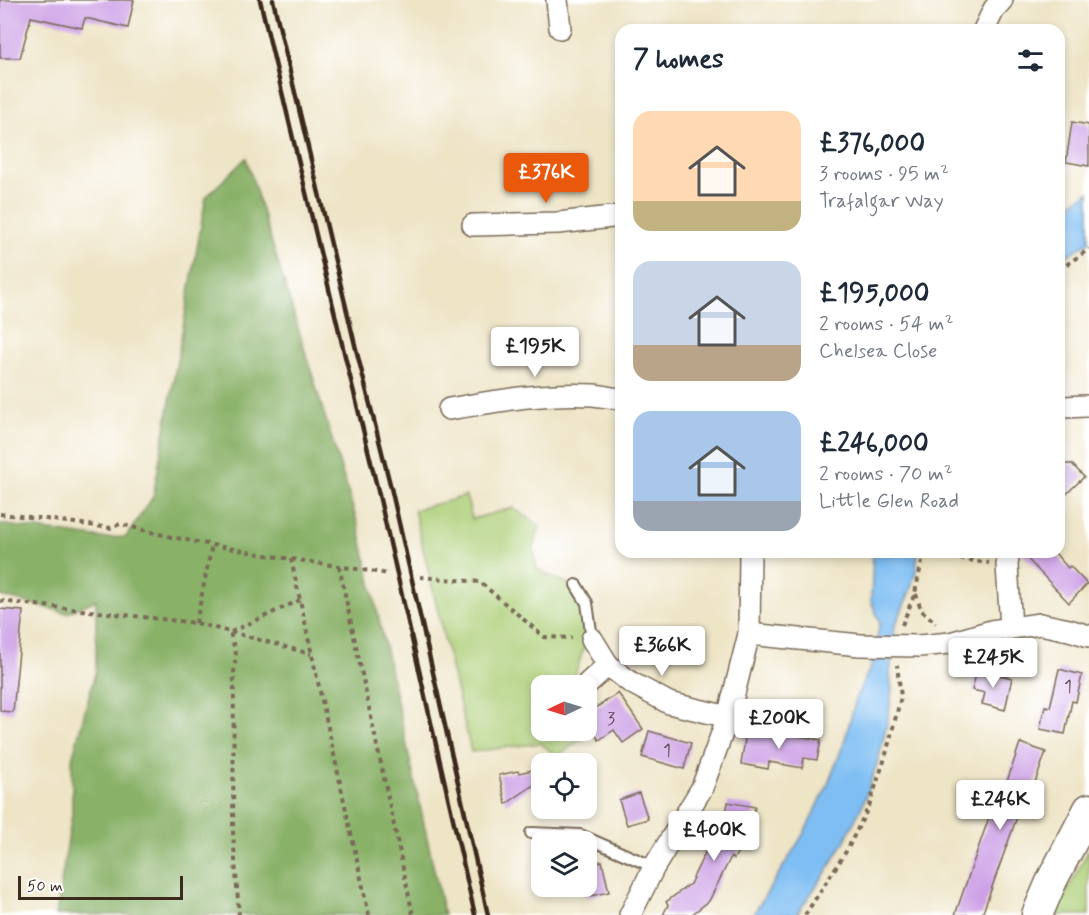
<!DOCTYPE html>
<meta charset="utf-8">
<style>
body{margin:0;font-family:Mynerve,sans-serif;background:#f2f2f3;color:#1f2937;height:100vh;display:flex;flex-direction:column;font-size:22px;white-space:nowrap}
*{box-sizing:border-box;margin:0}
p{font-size:20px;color:#747a83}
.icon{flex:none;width:33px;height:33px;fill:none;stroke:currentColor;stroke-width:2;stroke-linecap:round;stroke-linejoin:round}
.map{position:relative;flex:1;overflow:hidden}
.side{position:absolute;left:615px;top:24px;width:450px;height:534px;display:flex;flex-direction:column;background:#fff;border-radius:18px;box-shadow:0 3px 9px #0003}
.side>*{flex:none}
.needle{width:39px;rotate:266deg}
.controls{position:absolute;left:531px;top:675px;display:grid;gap:12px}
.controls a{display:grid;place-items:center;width:66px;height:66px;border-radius:12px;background:#fff;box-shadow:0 3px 9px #0003;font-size:30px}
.scale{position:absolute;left:18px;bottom:15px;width:165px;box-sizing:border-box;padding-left:6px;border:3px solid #3b2a1e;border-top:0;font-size:16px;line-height:21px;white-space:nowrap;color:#3b2a1e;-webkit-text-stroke:4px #fff;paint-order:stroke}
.price{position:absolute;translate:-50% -51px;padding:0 14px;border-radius:6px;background:#fff;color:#222;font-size:20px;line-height:39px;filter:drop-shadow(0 2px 3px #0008)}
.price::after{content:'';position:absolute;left:50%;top:36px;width:18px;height:14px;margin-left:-9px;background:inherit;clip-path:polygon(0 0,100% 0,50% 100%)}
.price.on{background:#ea580c;color:#fff}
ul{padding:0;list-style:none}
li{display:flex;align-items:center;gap:18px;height:150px;padding:0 18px}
li span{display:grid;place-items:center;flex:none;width:168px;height:120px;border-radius:18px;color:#555}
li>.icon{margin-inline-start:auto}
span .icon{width:72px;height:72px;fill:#fffc;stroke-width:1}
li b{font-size:26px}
h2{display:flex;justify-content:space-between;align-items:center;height:72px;padding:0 18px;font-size:26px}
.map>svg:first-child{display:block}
</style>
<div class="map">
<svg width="1089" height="915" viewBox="0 0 1089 915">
<rect width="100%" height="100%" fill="#fff"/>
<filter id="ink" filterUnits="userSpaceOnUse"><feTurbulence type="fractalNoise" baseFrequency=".0167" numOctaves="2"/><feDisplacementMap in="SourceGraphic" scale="12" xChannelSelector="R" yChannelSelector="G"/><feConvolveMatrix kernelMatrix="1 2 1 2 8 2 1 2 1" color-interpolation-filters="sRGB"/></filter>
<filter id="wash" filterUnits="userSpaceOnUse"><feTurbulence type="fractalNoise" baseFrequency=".008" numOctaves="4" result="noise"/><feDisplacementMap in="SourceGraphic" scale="24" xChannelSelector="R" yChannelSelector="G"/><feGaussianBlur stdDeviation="1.35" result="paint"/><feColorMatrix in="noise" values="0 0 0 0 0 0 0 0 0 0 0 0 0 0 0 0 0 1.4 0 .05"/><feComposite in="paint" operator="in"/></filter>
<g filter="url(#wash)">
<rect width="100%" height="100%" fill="#eee4c6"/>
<g fill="#acce76" stroke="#747c4a" stroke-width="1.5">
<path d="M466 496 472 519 513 508 540 526 533 548 537 569 550 576 578 588 585 644 573 682 574 685 542 686V730L583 731 584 738 557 756 540 743 471 752 414 510Z"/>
<path d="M1089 849V915H1055Z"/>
</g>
<path fill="#89b167" stroke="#626e42" stroke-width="1.5" d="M246 158 359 528 444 915H56L72 814V759L96 670V600L67 613 0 596V524L103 538 126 537 153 497 206 197Z"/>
<g fill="#7ebef3" stroke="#5c7488" stroke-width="1.5">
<path d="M1089 192V242L1071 253 1059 263V211Z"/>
<path d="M873 552H918L916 571 910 591 895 626 890 675 892 690 888 719 879 758 863 804 843 844 827 871 796 915H753L803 835 826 789 844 743 857 695 872 664 880 622 871 601Z"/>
</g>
<g id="blocks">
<g fill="#cda1e6">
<path d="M0 0H134L128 28 85 18 82 28 31 17 20 58H0Z"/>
<path d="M1072 122 1089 125V166L1066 162Z"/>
<path d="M1065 464H1072L1084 477 1059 501V470Z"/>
<path d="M1021 552H1054L1068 568 1070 566 1087 584 1069 603Z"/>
<path d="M0 609 23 611 13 712 0 711Z"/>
<path d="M1059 669 1082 675 1076 702 1072 701 1065 734 1040 729 1045 706 1050 707Z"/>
<path d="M977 670 1012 678 1005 710 982 704 985 693 972 690Z"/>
<path d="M618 693 643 729 623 743 614 730 599 740 586 722V714Z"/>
<path d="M649 731 691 743 684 769 642 757Z"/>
<path d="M746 733 781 739 782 733 821 740 817 760 804 758 802 768 769 762 768 769 741 764Z"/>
<path d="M1020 743 1046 752 1033 788 1028 786 982 915H955L996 797 1001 799Z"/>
<path d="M542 768V779L506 804 499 775 518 771 519 773Z"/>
<path d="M639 793 648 819 627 825 619 800Z"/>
<path d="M728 802 755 807 750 831H748L734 859 731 857 709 901 691 915H663L668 905 666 902 690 884 714 834 722 838Z"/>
<path d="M602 861 609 892 586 897V865Z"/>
</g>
</g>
</g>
<g filter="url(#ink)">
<use href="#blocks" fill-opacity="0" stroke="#7a6b59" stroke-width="1.5"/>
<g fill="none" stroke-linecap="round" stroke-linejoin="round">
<defs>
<g id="lane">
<path d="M576 585 587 603 592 639"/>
<path d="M531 833 580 835 654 867"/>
</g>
<g id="street">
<path d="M557 0 560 28"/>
<path d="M984 30 994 9 1002 0"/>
<path d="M473 225 558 223 621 216"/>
<path d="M1063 407 1086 406"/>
<path d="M449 409C496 401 545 392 593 395 602 396 612 398 621 399"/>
<path d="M1009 552 1007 565 1011 628"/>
<path d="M749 634 860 645"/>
<path d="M592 639 608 665 630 682 669 703 728 717"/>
<path d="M919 646 950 643 991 631 1040 624 1069 630 1089 636"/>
<path d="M588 683 608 665"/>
<path d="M630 915 654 867 702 788 728 717 749 634 750 552"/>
</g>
<path id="secondary" d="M1037 915 1052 880 1089 809"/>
</defs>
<use href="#lane" stroke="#7a6b59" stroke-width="14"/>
<use href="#street" stroke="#7a6b59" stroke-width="24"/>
<use href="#secondary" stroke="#7a6b59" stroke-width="33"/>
<g stroke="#7a6b59" stroke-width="4" stroke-dasharray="4.5 4.5" stroke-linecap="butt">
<path d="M1059 270 1089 249"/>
<path d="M0 514 39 518 110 528 120 524 171 537 259 554 389 574"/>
<path d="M924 554 989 563"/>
<path d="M291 559 369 915"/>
<path d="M339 566 413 915"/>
<path d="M420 577 480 582 544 637 572 638"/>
<path d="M916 594 921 610 936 623"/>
<path d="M0 601 196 623 230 632 236 654 234 673 233 832 239 915"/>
<path d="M196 623 212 545"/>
<path d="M902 625 915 593 924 552"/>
<path d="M231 632 311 654"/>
<path d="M231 632 300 600"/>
<path d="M805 915 847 850 869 806 885 758 901 697 897 665"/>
</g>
<use href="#lane" stroke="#fff" stroke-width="10"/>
<use href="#street" stroke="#fff" stroke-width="21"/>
<use href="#secondary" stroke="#fff" stroke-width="30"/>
<g stroke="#3b2a1e" stroke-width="4.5">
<path d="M260 0 343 348 379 495 475 915"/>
<path d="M273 0 355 345 392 492 488 915"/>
</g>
<defs>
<path id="street-bridge" d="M860 645 919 646"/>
</defs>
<use href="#street-bridge" stroke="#7a6b59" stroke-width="24" stroke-linecap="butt"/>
<use href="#street-bridge" stroke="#fff" stroke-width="21"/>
</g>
</g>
<g text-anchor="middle" stroke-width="4.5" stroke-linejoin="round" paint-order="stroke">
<g font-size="18" fill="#604850">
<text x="1068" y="692">1</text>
<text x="611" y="724">3</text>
<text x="667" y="756">1</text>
</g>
</g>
</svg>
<div class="controls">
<a><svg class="needle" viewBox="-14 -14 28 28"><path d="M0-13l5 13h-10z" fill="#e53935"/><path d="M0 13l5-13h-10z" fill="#747a83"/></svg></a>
<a><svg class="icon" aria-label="locate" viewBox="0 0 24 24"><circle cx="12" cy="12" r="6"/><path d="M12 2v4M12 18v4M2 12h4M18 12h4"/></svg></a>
<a><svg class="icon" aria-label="layers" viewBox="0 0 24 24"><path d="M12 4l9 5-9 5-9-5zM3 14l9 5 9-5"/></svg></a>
</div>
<div class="scale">50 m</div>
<b class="price on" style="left:546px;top:204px">£376K</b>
<b class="price" style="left:535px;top:378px">£195K</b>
<b class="price" style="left:662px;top:677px">£366K</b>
<b class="price" style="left:993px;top:689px">£245K</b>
<b class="price" style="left:779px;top:750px">£200K</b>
<b class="price" style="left:1000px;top:831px">£246K</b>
<b class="price" style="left:714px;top:862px">£400K</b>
<section class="side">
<h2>7 homes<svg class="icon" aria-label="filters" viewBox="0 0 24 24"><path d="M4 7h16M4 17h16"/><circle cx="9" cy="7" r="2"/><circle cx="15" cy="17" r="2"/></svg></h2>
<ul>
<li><span style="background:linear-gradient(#ffd9b3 75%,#c2b280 0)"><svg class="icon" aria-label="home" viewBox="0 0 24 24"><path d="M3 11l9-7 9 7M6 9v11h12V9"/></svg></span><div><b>£376,000</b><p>3 rooms · 95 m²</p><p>Trafalgar Way</p></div></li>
<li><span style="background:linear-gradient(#c9d6e8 70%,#b9a48a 0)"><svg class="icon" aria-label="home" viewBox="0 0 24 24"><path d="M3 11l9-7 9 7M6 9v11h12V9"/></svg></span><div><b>£195,000</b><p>2 rooms · 54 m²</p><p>Chelsea Close</p></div></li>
<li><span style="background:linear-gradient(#a9c7e8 75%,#9aa5b1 0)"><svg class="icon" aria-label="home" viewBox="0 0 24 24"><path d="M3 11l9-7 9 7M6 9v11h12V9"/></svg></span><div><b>£246,000</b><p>2 rooms · 70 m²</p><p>Little Glen Road</p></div></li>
</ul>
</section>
</div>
